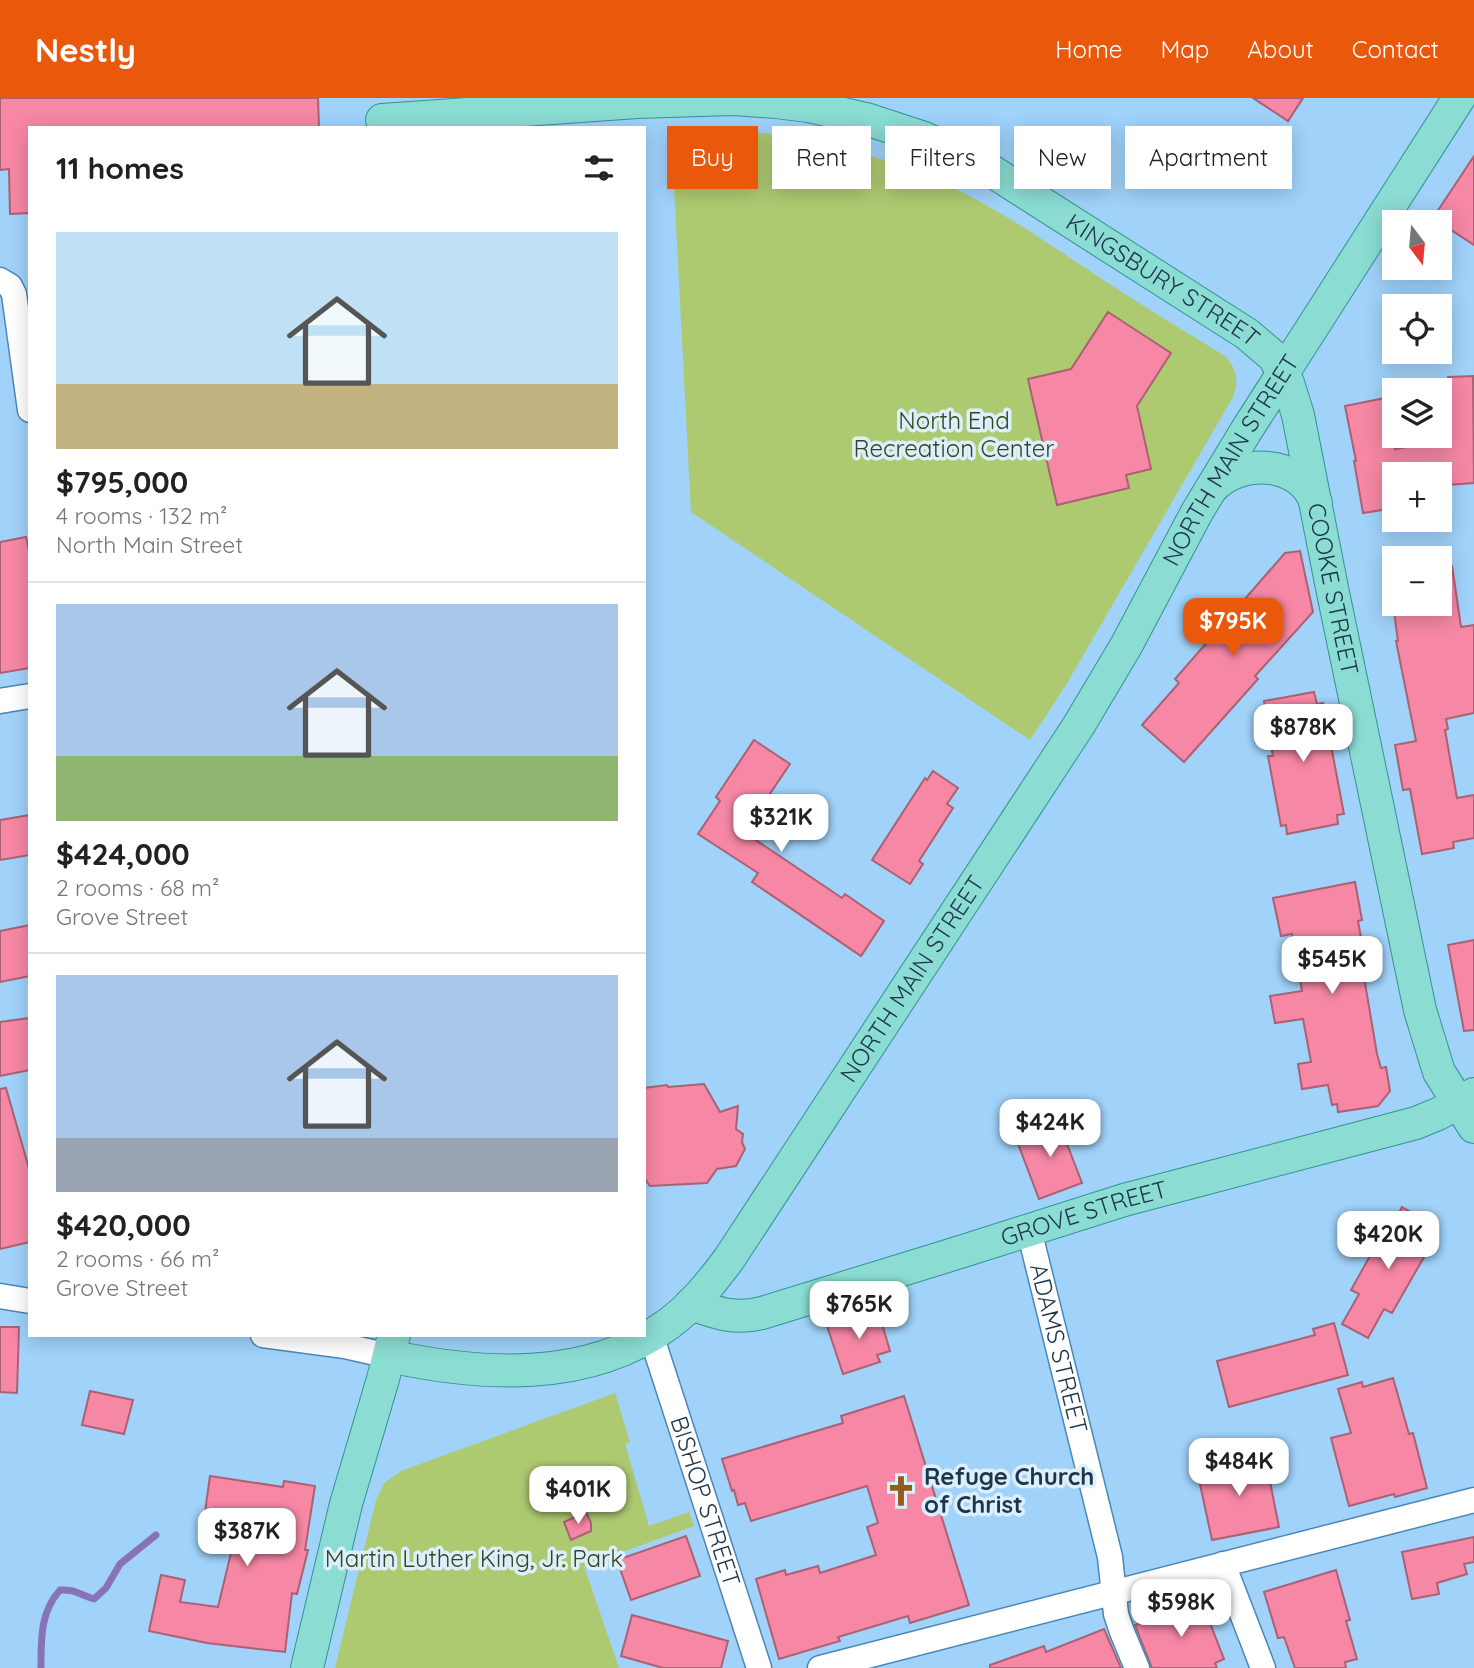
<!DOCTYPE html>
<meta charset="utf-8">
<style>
body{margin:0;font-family:Quicksand,sans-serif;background:#f6f6f6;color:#222;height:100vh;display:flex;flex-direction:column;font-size:26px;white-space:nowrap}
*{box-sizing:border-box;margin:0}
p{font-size:23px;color:#767676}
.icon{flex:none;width:38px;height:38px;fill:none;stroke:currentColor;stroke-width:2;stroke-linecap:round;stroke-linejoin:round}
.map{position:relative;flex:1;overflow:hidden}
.side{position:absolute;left:28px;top:28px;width:618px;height:1211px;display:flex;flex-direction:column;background:#fff;border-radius:0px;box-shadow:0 4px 18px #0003}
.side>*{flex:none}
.guide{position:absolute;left:667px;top:28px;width:665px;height:63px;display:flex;gap:14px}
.needle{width:46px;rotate:164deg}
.tools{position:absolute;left:1382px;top:112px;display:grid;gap:14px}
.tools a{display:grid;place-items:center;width:70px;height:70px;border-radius:0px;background:#fff;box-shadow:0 4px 18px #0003;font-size:35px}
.price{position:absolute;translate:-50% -60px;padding:0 16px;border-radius:14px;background:#fff;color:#222;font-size:23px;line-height:46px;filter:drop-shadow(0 2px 4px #0008)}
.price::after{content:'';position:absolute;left:50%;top:42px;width:21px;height:16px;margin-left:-10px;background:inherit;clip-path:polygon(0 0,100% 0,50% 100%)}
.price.current{background:#ea580c;color:#fff}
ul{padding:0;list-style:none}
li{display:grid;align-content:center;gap:14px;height:371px;padding:0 28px}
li+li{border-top:2px solid #e0e0e0}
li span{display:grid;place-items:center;height:217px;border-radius:0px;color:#555}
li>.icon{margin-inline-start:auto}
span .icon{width:126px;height:126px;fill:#fffc;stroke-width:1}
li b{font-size:30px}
h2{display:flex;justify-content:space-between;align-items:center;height:84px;padding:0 28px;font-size:30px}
.chip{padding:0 24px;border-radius:0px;background:#fff;box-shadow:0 4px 18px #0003;font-size:24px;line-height:63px}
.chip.current{background:#ea580c;color:#fff}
header{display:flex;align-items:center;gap:42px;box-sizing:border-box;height:98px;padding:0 35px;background:#ea580c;color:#fff}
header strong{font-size:33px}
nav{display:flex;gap:38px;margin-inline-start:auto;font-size:24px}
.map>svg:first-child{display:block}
</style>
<header>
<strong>Nestly</strong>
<nav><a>Home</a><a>Map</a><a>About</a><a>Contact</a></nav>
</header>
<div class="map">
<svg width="1474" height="1570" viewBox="0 0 1474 1570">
<rect width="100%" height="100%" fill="#a0d2fa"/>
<g fill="#aeca71">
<path d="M702 31C790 33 869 51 949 88 1005 114 1056 151 1108 185 1146 210 1186 234 1225 258 1237 271 1239 282 1233 299L1066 587 1030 642 691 414 671 32Z"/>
<path d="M615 1295 630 1344 625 1346 649 1428 689 1414 694 1428 584 1468 619 1570H335L376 1402 384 1385 401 1373Z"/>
</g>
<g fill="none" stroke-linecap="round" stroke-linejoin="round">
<path stroke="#8872ba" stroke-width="7" d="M41 1570C41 1542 40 1514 60 1492 75 1491 80 1497 94 1501L106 1490 120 1466 156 1437"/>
</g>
<g fill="#f687a5" stroke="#aa6174" stroke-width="2">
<path d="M0 0H318L319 30H30V115L10 116 9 71 0 72Z"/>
<path d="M1253 0H1303L1288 23Z"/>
<path d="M1474 58V147L1433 120Z"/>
<path d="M1108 214 1171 255 1137 308 1151 371 1126 377 1129 390 1057 407 1028 281 1071 271Z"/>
<path d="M1473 278 1474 385 1448 387 1447 376H1395V393L1392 396 1395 410 1363 415 1354 363H1356L1345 308 1395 298V351L1444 343 1443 338 1450 337 1448 279Z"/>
<path d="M26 439 30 456V570L0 575V444Z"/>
<path d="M1300 453 1313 514 1255 578 1258 581 1184 664 1142 627 1179 585 1175 581 1285 455Z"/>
<path d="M1452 468 1461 529 1474 527V615L1446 621 1448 631 1445 632 1457 700 1474 697V740L1453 744 1454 750 1422 756 1410 691 1403 692 1395 647 1416 643 1396 543H1398L1393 506H1440V469Z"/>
<path d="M1314 594 1317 606 1323 605 1344 716 1337 717 1338 726 1287 736 1286 727 1281 728 1268 658H1273L1272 653 1273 652 1264 603Z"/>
<path d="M754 642 790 666 744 734 842 800 845 796 884 823 861 858 752 784 758 775 698 736 720 703 716 699Z"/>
<path d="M933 673 958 690 947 706 953 710 919 763 923 766 910 786 872 762 925 680 927 682Z"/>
<path d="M30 717V757L0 762V722Z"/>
<path d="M1355 784 1362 822 1358 823 1368 878 1364 879 1377 956 1381 970 1386 969 1390 993 1378 1008 1338 1014 1337 1006 1332 1007 1328 987 1302 991 1298 966 1311 964 1303 921 1275 925 1270 898 1302 893 1292 836 1281 838 1273 800Z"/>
<path d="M30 827V878L0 884V833Z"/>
<path d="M1474 842V932L1464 933 1448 847Z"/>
<path d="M30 920V972L0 978V924Z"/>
<path d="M704 986 720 1014 738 1008 736 1031 743 1036 742 1044 745 1051 736 1068 717 1071 707 1085 650 1088 644 1080V990L667 987 668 989Z"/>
<path d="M6 990 30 1074V1144L0 1151V991Z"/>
<path d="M1061 1019 1071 1045 1067 1046 1082 1085 1039 1101 1017 1043 1033 1037 1031 1030Z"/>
<path d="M1402 1109 1428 1124 1423 1132 1428 1135 1421 1148 1428 1152 1392 1215 1384 1211 1368 1240 1342 1226 1359 1196 1351 1192 1394 1115 1398 1117Z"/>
<path d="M878 1212 890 1253 877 1257 880 1264 843 1276 827 1228Z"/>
<path d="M1334 1225 1348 1277 1229 1309 1217 1263 1315 1237 1313 1231Z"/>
<path d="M0 1229H19L17 1295 0 1294Z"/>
<path d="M1393 1280 1409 1336 1413 1335 1427 1390 1395 1399 1394 1396 1349 1408 1331 1340 1351 1335 1338 1291 1362 1284 1363 1289Z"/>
<path d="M90 1293 133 1302 124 1336 82 1327Z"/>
<path d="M904 1298 969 1507 910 1525 908 1518 838 1539 840 1543 779 1561 756 1481 785 1472 786 1477 818 1468 820 1475 876 1457 867 1429 878 1425 867 1388 751 1423 745 1405 738 1407 734 1392 732 1393 722 1361 843 1325 841 1318Z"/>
<path d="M1264 1353 1279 1429 1212 1442 1198 1377 1235 1368 1233 1359Z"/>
<path d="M210 1378 283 1389 284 1383 315 1388 305 1452H308L297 1496 292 1495 285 1554 207 1545 149 1533 161 1477 185 1482 180 1504 218 1509 238 1426 204 1421Z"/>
<path d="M586 1414 591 1425V1433L571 1442 564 1424Z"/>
<path d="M686 1438 700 1478 631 1502 617 1462Z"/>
<path d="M1474 1439V1464L1464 1466 1467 1476 1437 1485 1439 1496 1412 1501 1402 1454Z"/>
<path d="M1336 1472 1350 1522 1346 1523 1357 1561 1345 1564 1346 1570H1295L1284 1539 1278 1540 1264 1494Z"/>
<path d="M1201 1502 1224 1561 1215 1565 1217 1570H1152L1135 1527Z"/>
<path d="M632 1517 728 1543 721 1570H663L621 1558Z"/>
<path d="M1104 1531 1121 1570H990V1567L1044 1548 1046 1554Z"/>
</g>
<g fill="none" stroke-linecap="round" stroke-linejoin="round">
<defs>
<g id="minor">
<path d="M0 182 10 188 14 196 30 312"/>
<path d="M0 603 30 598"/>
<path id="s1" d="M1029 1132 1110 1459 1116 1516 1122 1534 1137 1570"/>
<path d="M0 1198 30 1203"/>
<path d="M263 1237 345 1248 389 1258"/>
<path id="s2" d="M651 1237 759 1570"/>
<path d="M1223 1466 1263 1570"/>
<path d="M820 1570 1474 1402"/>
</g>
<g id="major">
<path id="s3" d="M382 22 637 4 733 1 776 4 808 8 866 21 924 40 979 65 1247 236 1274 259 1288 285 1298 317 1332 490 1420 912 1439 974 1474 1029"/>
<path d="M1211 391C1239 359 1301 362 1316 405"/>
<path id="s4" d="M691 1206C716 1215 736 1222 762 1215L957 1155 1124 1102 1416 1025 1438 1016 1474 996"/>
<path id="s5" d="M389 1258C481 1278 587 1285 667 1227 692 1209 711 1185 729 1161L1079 627 1126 548 1197 414 1246 333 1459 0"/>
<path d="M307 1570 346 1406 383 1281 394 1237"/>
</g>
</defs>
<use href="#minor" stroke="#4a87b7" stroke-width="27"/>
<use href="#major" stroke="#329390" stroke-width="34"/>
<use href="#minor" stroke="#fff" stroke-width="24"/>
<use href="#major" stroke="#8bdcd3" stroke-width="32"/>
</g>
<defs>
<symbol id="church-bare" viewBox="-9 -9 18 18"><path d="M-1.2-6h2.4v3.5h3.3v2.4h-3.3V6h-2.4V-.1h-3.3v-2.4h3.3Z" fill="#955b19" stroke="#dceffe" stroke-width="2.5" paint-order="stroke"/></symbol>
</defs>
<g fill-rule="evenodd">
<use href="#church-bare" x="879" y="1371" width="44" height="44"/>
</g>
<g text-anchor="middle" stroke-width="7" stroke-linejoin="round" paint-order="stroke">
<g font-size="24" fill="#1d364b" stroke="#dceffe">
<text dy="8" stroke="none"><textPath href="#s3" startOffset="826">KINGSBURY STREET</textPath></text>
<text dy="8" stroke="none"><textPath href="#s5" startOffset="1323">NORTH MAIN STREET</textPath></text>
<text dy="8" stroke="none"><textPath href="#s3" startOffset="1202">COOKE STREET</textPath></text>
<text dy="8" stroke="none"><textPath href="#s5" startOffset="714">NORTH MAIN STREET</textPath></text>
<text dy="8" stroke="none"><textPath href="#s4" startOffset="410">GROVE STREET</textPath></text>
<text dy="8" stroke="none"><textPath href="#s1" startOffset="122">ADAMS STREET</textPath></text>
<text dy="8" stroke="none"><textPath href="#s2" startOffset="175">BISHOP STREET</textPath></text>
</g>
<g font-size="24" fill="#38451a" stroke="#dceffe">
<text x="954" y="331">North End<tspan x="954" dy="28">Recreation Center</tspan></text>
<text x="474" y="1469">Martin Luther King, Jr. Park</text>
</g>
<g font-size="24" font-weight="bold" fill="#1d364b" stroke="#dceffe" text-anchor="start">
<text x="924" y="1387">Refuge Church<tspan x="924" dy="28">of Christ</tspan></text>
</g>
</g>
</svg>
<div class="tools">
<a><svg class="needle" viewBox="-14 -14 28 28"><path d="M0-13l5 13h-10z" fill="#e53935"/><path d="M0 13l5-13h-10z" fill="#767676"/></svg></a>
<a><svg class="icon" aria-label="locate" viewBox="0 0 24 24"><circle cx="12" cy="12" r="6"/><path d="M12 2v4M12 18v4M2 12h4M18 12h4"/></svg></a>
<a><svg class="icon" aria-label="layers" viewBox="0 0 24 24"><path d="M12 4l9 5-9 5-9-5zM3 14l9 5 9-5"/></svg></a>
<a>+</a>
<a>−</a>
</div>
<b class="price current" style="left:1233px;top:560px">$795K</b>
<b class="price" style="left:1303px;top:666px">$878K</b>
<b class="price" style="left:781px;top:756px">$321K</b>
<b class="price" style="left:1332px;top:898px">$545K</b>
<b class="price" style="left:1050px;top:1061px">$424K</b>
<b class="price" style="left:1388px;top:1173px">$420K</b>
<b class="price" style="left:859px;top:1243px">$765K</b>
<b class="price" style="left:1239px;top:1400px">$484K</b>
<b class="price" style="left:578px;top:1428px">$401K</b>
<b class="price" style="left:247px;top:1470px">$387K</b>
<b class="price" style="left:1181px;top:1541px">$598K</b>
<div class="guide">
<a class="chip current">Buy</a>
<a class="chip">Rent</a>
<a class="chip">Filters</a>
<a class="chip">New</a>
<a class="chip">Apartment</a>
</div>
<section class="side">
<h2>11 homes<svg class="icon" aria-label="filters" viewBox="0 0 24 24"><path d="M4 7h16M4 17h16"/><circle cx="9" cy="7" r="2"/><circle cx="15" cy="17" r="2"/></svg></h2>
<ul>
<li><span style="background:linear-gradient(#bfe0f5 70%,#c2b280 0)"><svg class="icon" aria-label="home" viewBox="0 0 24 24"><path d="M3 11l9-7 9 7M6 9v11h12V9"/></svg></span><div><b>$795,000</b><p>4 rooms · 132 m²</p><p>North Main Street</p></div></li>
<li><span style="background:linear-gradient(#a9c7e8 70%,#8fb573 0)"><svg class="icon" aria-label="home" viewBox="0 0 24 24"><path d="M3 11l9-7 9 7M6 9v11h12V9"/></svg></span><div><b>$424,000</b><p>2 rooms · 68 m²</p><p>Grove Street</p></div></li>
<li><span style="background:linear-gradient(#a9c7e8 75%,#9aa5b1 0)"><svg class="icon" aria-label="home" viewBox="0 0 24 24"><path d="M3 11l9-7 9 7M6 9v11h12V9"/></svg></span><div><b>$420,000</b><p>2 rooms · 66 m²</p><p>Grove Street</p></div></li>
</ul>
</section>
</div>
